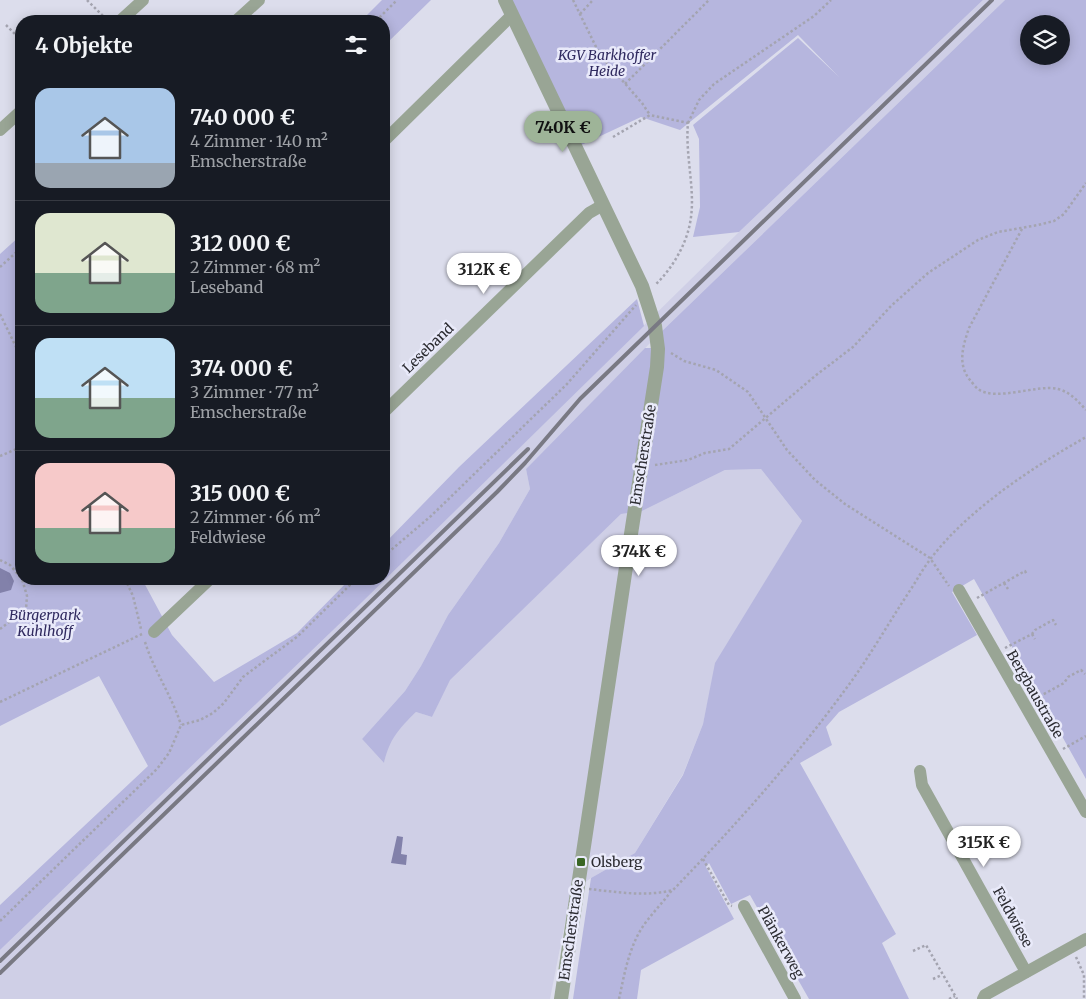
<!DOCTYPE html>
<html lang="de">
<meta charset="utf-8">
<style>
body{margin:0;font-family:Merriweather,serif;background:#20242c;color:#f1f3f6;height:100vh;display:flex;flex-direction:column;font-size:19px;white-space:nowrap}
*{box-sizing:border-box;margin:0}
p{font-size:16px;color:#9ea1a6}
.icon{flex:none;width:28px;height:28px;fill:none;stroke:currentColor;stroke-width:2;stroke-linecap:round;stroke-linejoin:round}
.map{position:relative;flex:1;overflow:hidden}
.details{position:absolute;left:15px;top:15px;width:375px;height:570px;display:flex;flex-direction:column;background:#171b24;border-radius:20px;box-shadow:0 2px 12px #0003}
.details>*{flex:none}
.fabs{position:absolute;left:1020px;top:15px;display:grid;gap:10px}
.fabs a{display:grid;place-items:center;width:50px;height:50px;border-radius:50%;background:#171b24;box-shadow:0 2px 12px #0003;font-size:25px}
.price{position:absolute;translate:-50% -42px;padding:0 11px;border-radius:18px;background:#fff;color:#222;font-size:16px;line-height:32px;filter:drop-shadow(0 1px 2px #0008)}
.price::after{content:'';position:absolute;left:50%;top:30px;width:15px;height:11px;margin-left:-8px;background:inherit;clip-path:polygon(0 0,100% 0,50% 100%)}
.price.on{background:#9eb498;color:#111}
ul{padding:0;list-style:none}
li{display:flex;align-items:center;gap:15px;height:125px;padding:0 20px}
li+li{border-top:1px solid #363941}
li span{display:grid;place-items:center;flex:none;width:140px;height:100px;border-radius:15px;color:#555}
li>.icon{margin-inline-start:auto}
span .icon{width:60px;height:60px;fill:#fffc;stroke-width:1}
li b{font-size:21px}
h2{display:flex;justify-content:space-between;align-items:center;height:60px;padding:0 20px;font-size:21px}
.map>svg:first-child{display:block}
</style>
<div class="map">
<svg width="1086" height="999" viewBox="0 0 1086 999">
<rect width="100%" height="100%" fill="#dcddec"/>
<path fill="#cfcfe6" d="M983 0H1005L659 334 526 469 530 489 499 543 448 615 421 666 405 691 362 739 384 763 388 745 399 729 416 712 432 717 449 680 621 514 640 512 725 470 761 469 802 521 716 663 703 724 683 774 635 853 591 878 571 892 550 999H0V950L354 610 739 232Z"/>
<g fill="#b6b6de" fill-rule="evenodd">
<path d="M382 0H431L384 46V21H361Z"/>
<path d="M506 0H983L739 232 693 237 700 207 699 139 693 125 798 38 839 77 798 35 680 130 641 117 577 147Z"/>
<path d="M1005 0H1086V779L974 579 952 592 977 635 839 712 826 727 832 745 800 763 896 934 882 943 909 999H809L750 895 731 904 709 863 706 867 734 919 641 970 637 999H573L591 878 635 853 683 775 703 724 715 663 802 521 761 469 725 470 640 512 659 334ZM1029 24H1061V56H1029Z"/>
<path d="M21 235V579H142L172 635 214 682 297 633 350 579H384V544L459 467 637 299 644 326 354 610 0 950V905L148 766 99 676 0 726V254Z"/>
<path d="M645 348H654L629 513 621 514 450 680 432 717 416 712C398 730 390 738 384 763L362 739 405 691 421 666 448 615 499 543 530 489 526 469Z"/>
</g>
<g fill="#8281aa">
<path d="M0 568 10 573 14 581 11 590 0 593Z"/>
<path d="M397 836 403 837 401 854 407 855 406 865 391 863Z"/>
</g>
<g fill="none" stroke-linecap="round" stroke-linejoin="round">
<g stroke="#a4a4b0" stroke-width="2.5" stroke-dasharray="2.5 2.5" stroke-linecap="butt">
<path d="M87 0 108 21"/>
<path d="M573 0 600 55 642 103 650 115"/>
<path d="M580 14 593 0"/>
<path d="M376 21 397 0"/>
<path d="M6 25 21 40"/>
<path d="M625 84 709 0"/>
<path d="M688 123 699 100 714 84 814 16 831 0"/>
<path d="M613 137 650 115 688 123C685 154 695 188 691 217 688 242 673 268 655 285"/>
<path d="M1022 229 969 328C963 346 957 364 970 380 972 382 975 387 978 389 996 402 1037 384 1058 389 1070 392 1078 401 1086 410"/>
<path d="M0 267 21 248"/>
<path d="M0 314 21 357"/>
<path d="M671 353 684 361 716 370 748 392 787 450 815 480 845 504 930 558 949 586"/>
<path d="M0 456 21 447"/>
<path d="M655 465 688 460 705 453 729 449 815 376 853 347 891 306 928 273 978 240 998 232 1038 225 1054 221 1064 214 1086 183"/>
<path d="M384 556 431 516 567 384 636 305"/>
<path d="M0 560 10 565 21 578"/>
<path d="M125 579 133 596 141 629"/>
<path d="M1004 583 1008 589"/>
<path d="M977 598 1025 571 1027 575"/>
<path d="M0 629 26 609 27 596 22 579"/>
<path d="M1032 634 1035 639"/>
<path d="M145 642C154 671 172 696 181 725"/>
<path d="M1005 648 1032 634 1035 630 1053 620 1056 625"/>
<path d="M1035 699 1064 683 1068 677 1081 670 1085 674"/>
<path d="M0 702 142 634"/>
<path d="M1063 749 1086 736"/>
<path d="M703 859 729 905 732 906"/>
<path d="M589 889C616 892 646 897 673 890 734 827 793 761 845 690 869 658 889 622 911 589 918 578 924 567 932 557 969 509 1033 467 1086 437"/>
<path d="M0 921 157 769 169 753 181 725 200 720 213 713 224 703 243 677 298 636 356 579"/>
<path d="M913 951 926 945 957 999"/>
<path d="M1076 957 1084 975V999"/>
<path d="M933 979 942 975"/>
<path d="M619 999C624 976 628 952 640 931 649 916 662 904 672 890"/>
<path d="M949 999 955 996"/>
</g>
<g stroke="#99a595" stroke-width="12">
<path d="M120 21 143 0"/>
<path d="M236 21 259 0"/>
<path d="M0 130 21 111"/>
<path d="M384 141 512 15"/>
<path d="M384 412 589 213 603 205"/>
<path d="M959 590 1086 812"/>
<path d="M154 632 210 579"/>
<path d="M920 771 922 785 1026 972"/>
<path d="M744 906 795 999"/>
<path d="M983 999 985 995 1086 939"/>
</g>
<path stroke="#99a595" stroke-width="14" d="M505 0 642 286 655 326 658 349 657 367 631 534 561 999"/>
<g stroke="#797983" stroke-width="4">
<path d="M0 961 528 449"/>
<path d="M0 973 497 492 525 463 580 399 992 0"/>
</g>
</g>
<rect fill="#396624" stroke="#e9eafa" stroke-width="2" x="576" y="857" width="10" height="10" rx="2.5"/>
<g text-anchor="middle" stroke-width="5" stroke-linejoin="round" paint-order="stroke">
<g font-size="14" font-style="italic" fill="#302a5f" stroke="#e9eafa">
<text x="607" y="60">KGV Barkhoffer<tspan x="607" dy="16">Heide</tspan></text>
<text x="45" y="620">Bürgerpark<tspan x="45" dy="16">Kuhlhoff</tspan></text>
</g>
<g font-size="14" fill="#2c2c32" stroke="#e9eafa">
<text transform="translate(428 348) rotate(-44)" y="5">Leseband</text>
<text transform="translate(643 455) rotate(-81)" y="5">Emscherstraße</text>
<text transform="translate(1035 694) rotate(60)" y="5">Bergbaustraße</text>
<text transform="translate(1013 917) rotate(61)" y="5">Feldwiese</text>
<text transform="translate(571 930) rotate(-82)" y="5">Emscherstraße</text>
<text transform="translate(781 942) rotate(61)" y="5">Plänkerweg</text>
</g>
<g font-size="14" fill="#2c2c32" stroke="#e9eafa" text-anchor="start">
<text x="591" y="867">Olsberg</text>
</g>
</g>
</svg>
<div class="fabs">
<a><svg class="icon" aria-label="layers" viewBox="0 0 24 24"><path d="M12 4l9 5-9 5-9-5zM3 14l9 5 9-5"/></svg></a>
</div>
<b class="price on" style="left:563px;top:153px">740K €</b>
<b class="price" style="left:484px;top:295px">312K €</b>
<b class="price" style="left:639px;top:577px">374K €</b>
<b class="price" style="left:984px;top:868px">315K €</b>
<section class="details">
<h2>4 Objekte<svg class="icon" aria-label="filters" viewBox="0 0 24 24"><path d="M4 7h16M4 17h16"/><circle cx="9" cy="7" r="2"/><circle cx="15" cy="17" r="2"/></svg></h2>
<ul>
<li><span style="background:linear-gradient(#a9c7e8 75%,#9aa5b1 0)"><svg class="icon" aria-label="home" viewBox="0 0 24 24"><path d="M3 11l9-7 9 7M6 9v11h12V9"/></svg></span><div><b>740 000 €</b><p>4 Zimmer · 140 m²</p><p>Emscherstraße</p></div></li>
<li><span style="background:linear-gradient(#dfe7d0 60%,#7fa58c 0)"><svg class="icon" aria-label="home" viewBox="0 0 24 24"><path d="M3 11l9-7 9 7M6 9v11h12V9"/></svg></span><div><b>312 000 €</b><p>2 Zimmer · 68 m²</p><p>Leseband</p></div></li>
<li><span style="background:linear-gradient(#bfe0f5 60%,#7fa58c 0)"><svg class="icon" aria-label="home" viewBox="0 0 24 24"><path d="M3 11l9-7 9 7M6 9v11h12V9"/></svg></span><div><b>374 000 €</b><p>3 Zimmer · 77 m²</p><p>Emscherstraße</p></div></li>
<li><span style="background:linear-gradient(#f6c9c9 65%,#7fa58c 0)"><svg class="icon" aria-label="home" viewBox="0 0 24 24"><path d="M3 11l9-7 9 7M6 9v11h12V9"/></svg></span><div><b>315 000 €</b><p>2 Zimmer · 66 m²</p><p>Feldwiese</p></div></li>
</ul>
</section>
</div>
